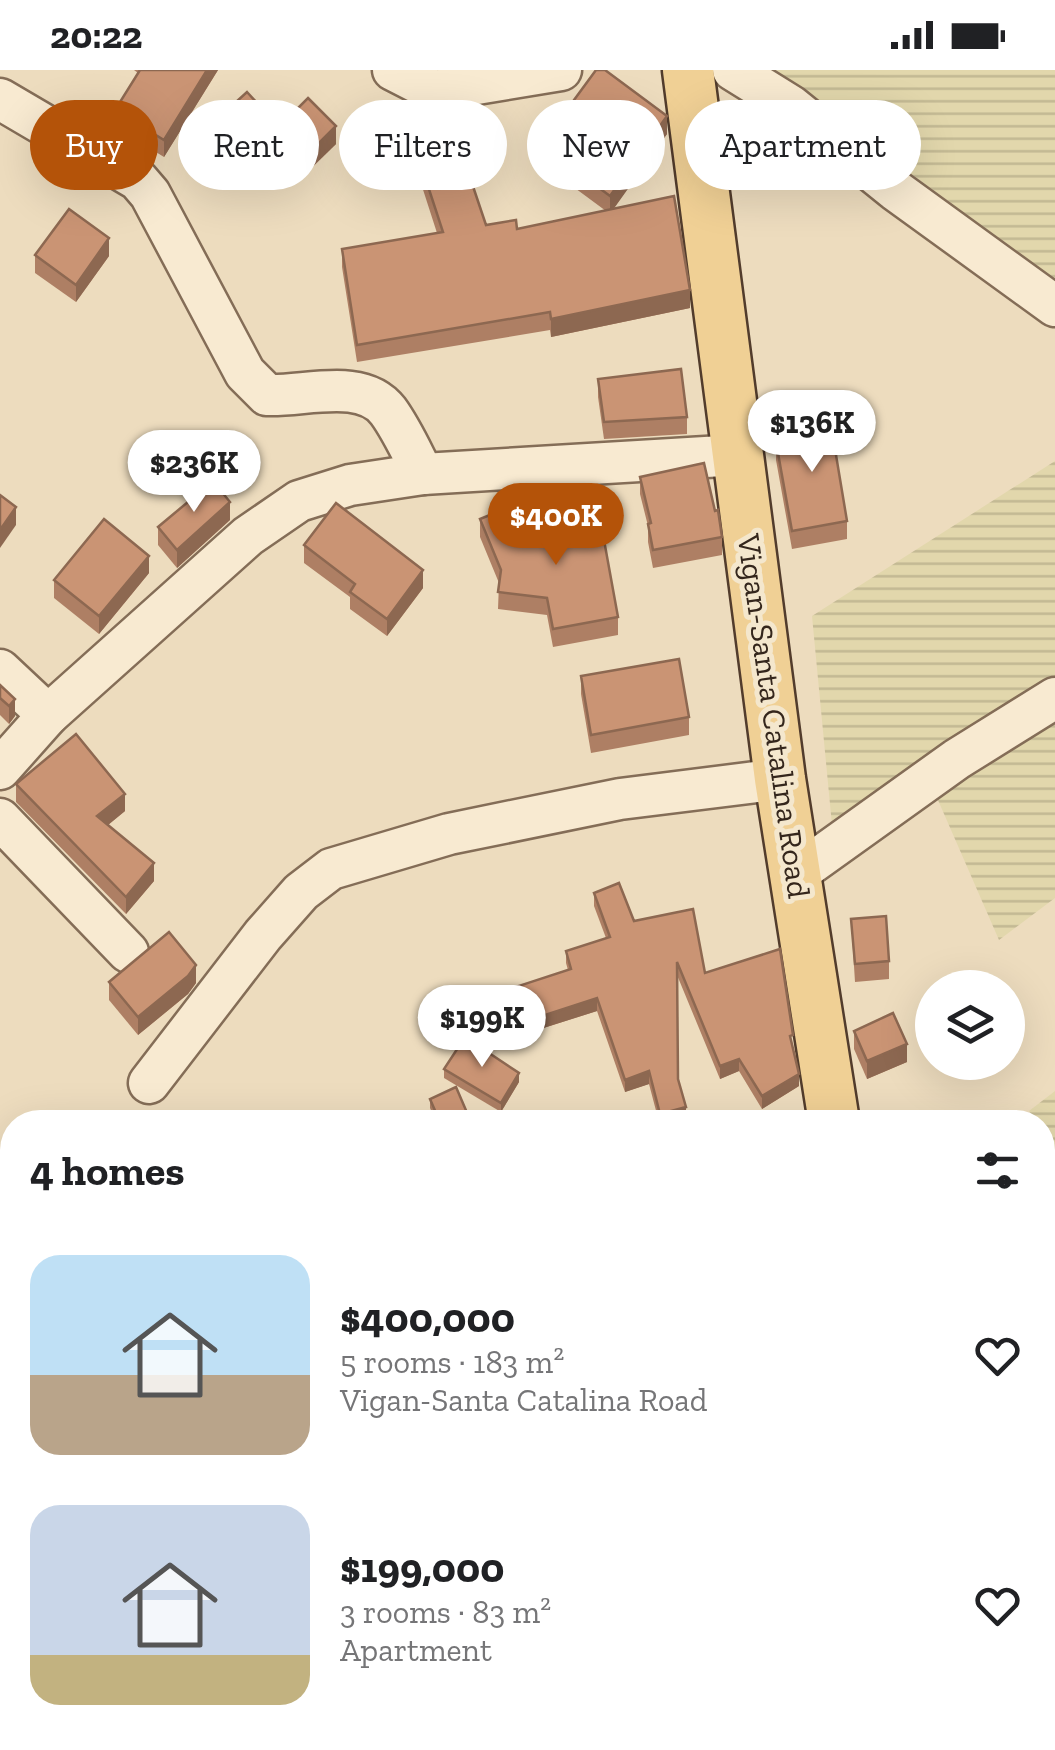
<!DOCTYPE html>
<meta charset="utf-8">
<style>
body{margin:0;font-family:"Zilla Slab",serif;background:#f2f2f2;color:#202124;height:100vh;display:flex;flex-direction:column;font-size:38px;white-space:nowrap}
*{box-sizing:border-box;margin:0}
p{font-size:32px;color:#757577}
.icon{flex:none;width:55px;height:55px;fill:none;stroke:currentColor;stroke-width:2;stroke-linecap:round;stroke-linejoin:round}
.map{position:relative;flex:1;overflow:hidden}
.details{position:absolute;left:0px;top:1040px;width:1055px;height:640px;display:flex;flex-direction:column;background:#fff;border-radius:40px 40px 0 0;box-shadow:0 10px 40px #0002}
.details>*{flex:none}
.banner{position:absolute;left:30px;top:30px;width:995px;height:90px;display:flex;gap:20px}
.controls{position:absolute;left:915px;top:900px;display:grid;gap:20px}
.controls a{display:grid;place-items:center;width:110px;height:110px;border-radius:50%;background:#fff;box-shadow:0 10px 40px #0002;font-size:50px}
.price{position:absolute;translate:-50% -85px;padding:0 22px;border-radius:35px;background:#fff;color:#222;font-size:32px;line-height:65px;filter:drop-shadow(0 2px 5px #0008)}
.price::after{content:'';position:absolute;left:50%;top:60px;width:30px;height:22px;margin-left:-15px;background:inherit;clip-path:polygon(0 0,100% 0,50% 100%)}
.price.current{background:#b45309;color:#fff}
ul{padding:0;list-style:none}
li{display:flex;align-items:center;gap:30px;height:250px;padding:0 30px}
li span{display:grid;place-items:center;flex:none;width:280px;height:200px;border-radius:30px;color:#555}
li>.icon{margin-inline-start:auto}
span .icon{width:120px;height:120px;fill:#fffc;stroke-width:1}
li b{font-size:42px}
h2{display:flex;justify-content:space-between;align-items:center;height:120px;padding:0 30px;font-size:42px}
.tag{padding:0 35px;border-radius:45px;background:#fff;box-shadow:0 10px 40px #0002;font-size:35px;line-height:90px}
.tag.current{background:#b45309;color:#fff}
.status{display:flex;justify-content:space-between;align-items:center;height:70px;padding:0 50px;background:#fff;direction:ltr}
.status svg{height:28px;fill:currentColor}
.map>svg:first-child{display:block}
</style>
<div class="status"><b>20:22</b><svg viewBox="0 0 49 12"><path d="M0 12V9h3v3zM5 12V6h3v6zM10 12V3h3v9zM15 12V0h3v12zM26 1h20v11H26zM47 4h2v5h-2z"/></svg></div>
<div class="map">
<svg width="1055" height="1680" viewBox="0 0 1055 1680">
<defs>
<pattern id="farmland-rules" width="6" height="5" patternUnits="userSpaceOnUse" patternTransform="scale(2.5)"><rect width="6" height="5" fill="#e2d7ac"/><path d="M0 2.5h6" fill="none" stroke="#c2b893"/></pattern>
</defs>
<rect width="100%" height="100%" fill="#eddcbe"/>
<g fill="url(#farmland-rules)">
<path d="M769 0H1055V209Z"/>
<path d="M1055 391V828L999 870 924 698 832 755 812 546Z"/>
<path d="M1055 1021V1082L1043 1062 1042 1052H1036L1029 1041Z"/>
</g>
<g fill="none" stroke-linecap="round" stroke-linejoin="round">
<defs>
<g id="minor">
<path d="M393 0 434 21 561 0"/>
<path d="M733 0 791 36 895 120 1055 236"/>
<path d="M0 29 138 110 150 124 245 303 267 325C304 327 362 307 388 341 402 360 412 383 423 404"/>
<path d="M0 600 48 645"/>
<path d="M0 699 48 645 248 466 299 431 350 415 423 404 739 385"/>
<path d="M0 749 128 882"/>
<path d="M795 805 957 689 1055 628"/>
<path d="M149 1013 263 865 301 822 331 799 449 764 620 729 780 709"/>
<path d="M0 1439H12"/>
<path d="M0 1481 12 1504"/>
<path d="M117 1668 126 1680"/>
</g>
<g id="major">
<path d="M688 0 780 709 834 1052"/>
<path d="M1042 1433 1055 1432"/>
<path d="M517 1680 535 1668"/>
</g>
</defs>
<use href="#minor" stroke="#846d57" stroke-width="45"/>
<use href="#major" stroke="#523c2c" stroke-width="55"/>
<use href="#minor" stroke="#f8ead1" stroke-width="40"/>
<use href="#major" stroke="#f0d095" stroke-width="50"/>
</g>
<g fill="#ae7f64">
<path d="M134 0H218L164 87 115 57V40L138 3Z"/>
<path d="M226 41 269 63 247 83 226 58Z"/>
<path d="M407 52 486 155 517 159 606 141 541 93V75L667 64 613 139 690 238 551 267 550 260 357 292 342 197V179L437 163 407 70Z"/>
<path d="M766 58 795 102 773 107 766 76Z"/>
<path d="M268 68 336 74 296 113 268 86Z"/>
<path d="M35 185 109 186 76 232 35 203Z"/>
<path d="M598 309 687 347V364L604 369 598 327Z"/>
<path d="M806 341 847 451V469L792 479 776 390V372L807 365Z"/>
<path d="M640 407 722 467V485L653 498 648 472V456L640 424Z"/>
<path d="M480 449 517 463 618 547V565L553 577 547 545 498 539 499 513 480 467Z"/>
<path d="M230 450 177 498 158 475V457Z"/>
<path d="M304 475 423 518 387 566 350 539V527L304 493Z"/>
<path d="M149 503 99 564 54 528V510Z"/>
<path d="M581 606 689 647V665L591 683 581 624Z"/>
<path d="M0 615 15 646 9 654 0 645Z"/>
<path d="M16 714 125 741 108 755 154 811 126 844 16 732Z"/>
<path d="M594 823 705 903 793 977 799 1016 762 1039 739 1001 720 1009 677 905 678 1009 686 1049 674 1052H659L649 1014 625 1022 597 941 496 973 485 939V927L568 900 566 893V881L606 868 594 836Z"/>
<path d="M851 849 889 891V909L855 912Z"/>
<path d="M109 912 196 913 188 924 138 965 109 930Z"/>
<path d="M854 961 907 992 867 1009 854 979Z"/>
<path d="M444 999 519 1012 501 1042 444 1008Z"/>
<path d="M430 1029 471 1052H436L430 1038Z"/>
<path d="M363 1668H486V1680H370Z"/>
<path d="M680 1668H766L774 1680H688Z"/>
<path d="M840 1668H875L882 1680H844Z"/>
<path d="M968 1668H1021L1027 1680H974Z"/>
</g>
<g fill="#8d6851">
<path d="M207 0H218L164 87V70Z"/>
<path d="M269 46V63L247 83V65Z"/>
<path d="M667 46V64L610 144V126Z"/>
<path d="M336 56V74L296 113V96Z"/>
<path d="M795 85V102L773 107V90Z"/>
<path d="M109 168V186L76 232V215Z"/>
<path d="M690 220V238L551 267V249Z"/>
<path d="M230 432V450L177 498V480Z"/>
<path d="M16 437V455L0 478V460Z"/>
<path d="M149 486V503L99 564V546Z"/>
<path d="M423 500V518L387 566V549Z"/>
<path d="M15 629V646L9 654V636Z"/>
<path d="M125 724V741L97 764V746Z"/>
<path d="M154 793V811L126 844V827Z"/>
<path d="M196 895V913L188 924 138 965V947Z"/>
<path d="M597 928V941L496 973V961Z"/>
<path d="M907 974V992L867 1009V991Z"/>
<path d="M739 989V1001L720 1009V996Z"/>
<path d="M649 1001V1014L625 1022V1010Z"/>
<path d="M519 1003V1012L501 1042V1033Z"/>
<path d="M799 1004V1016L762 1039V1026Z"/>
<path d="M686 1037V1049L674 1052H660V1044Z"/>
<path d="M12 1359V1377L0 1386V1368Z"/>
<path d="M1055 1618V1636L1042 1643V1625Z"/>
<path d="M480 1668H486V1680H460Z"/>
<path d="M699 1669V1680H695V1672Z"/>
</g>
<g fill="#ca9474" stroke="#8d6851" stroke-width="2.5">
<path d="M140 0H207L164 70 115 40Z"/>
<path d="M596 0H605L667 46 610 126 541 75Z"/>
<path d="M247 22 269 46 247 65 226 41Z"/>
<path d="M308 28 336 56 296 96 268 68Z"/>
<path d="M447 39 486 155 516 150 517 159 674 126 690 220 551 249 550 242 357 275 342 179 443 162 407 52Z"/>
<path d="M788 53 795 85 773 90 766 58Z"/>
<path d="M69 139 109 168 76 215 35 185Z"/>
<path d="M681 299 687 347 604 352 598 309Z"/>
<path d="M828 337 847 451 792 461 776 372 810 364 806 341Z"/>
<path d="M704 393 715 441 718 440 722 467 653 480 648 454 651 453 640 407Z"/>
<path d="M213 411 230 432 177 480 158 457Z"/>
<path d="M0 425 16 437 0 460Z"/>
<path d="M336 433 423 500 387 549 350 522 355 514 304 475Z"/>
<path d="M507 438 517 463 600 448 618 547 553 559 547 528 498 522 501 500 480 449Z"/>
<path d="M104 449 149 486 99 546 54 510Z"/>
<path d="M679 589 689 647 591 665 581 606Z"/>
<path d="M0 615 15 629 9 636 0 628Z"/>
<path d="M76 664 125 724 97 746 154 793 126 827 16 714Z"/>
<path d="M619 813 634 851 693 839 705 903 780 879 793 965 790 966 799 1004 762 1026 739 989 720 996 677 892 678 1009 686 1037 660 1044 649 1001 625 1010 597 928 496 961 485 927 571 899 566 881 610 867 594 823Z"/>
<path d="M886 846 889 891 855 894 851 849Z"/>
<path d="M169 862 196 895 188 906 138 947 109 912Z"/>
<path d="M893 943 907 974 867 991 854 961Z"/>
<path d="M465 967 519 1003 501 1033 444 999Z"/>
<path d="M456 1017 471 1052H440L430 1029Z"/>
<path d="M0 1328 12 1346V1359L0 1368Z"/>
<path d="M1055 1564V1618L1042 1625V1571Z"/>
<path d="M373 1668H480L460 1680H381Z"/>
<path d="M617 1668H638L646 1680H596Z"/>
<path d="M692 1668H766L774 1680H705L699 1669 695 1672Z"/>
<path d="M846 1668H875L882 1680H849Z"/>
<path d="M976 1668H1021L1027 1680H982Z"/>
<path d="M1052 1673 1055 1680H1039Z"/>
</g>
<g text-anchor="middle" stroke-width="10" stroke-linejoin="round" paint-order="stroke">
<g font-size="32" fill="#34261c" stroke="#f4e7cd">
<text transform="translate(774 646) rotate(82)" y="11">Vigan-Santa Catalina Road</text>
</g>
</g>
</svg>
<div class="controls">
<a><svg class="icon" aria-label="layers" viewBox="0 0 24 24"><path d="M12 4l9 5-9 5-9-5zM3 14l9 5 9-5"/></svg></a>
</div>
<b class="price" style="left:812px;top:405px">$136K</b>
<b class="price" style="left:194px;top:445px">$236K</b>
<b class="price current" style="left:556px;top:498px">$400K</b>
<b class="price" style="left:482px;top:1000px">$199K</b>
<div class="banner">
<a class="tag current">Buy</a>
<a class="tag">Rent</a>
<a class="tag">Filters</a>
<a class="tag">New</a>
<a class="tag">Apartment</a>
</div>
<section class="details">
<h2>4 homes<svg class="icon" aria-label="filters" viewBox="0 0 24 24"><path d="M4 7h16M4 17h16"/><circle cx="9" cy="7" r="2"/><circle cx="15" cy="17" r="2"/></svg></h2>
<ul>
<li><span style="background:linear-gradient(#bfe0f5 60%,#b9a48a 0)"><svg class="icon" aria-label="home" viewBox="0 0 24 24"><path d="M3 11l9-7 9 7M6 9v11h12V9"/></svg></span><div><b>$400,000</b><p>5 rooms · 183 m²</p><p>Vigan-Santa Catalina Road</p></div><svg class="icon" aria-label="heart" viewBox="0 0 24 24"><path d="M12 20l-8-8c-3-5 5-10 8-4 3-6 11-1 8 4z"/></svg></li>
<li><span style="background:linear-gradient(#c9d6e8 75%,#c2b280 0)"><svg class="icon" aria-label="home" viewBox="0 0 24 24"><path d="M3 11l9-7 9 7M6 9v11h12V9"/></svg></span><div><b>$199,000</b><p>3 rooms · 83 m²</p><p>Apartment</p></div><svg class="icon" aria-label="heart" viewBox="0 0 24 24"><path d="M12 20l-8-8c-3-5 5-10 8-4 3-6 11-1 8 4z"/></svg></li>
</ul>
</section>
</div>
